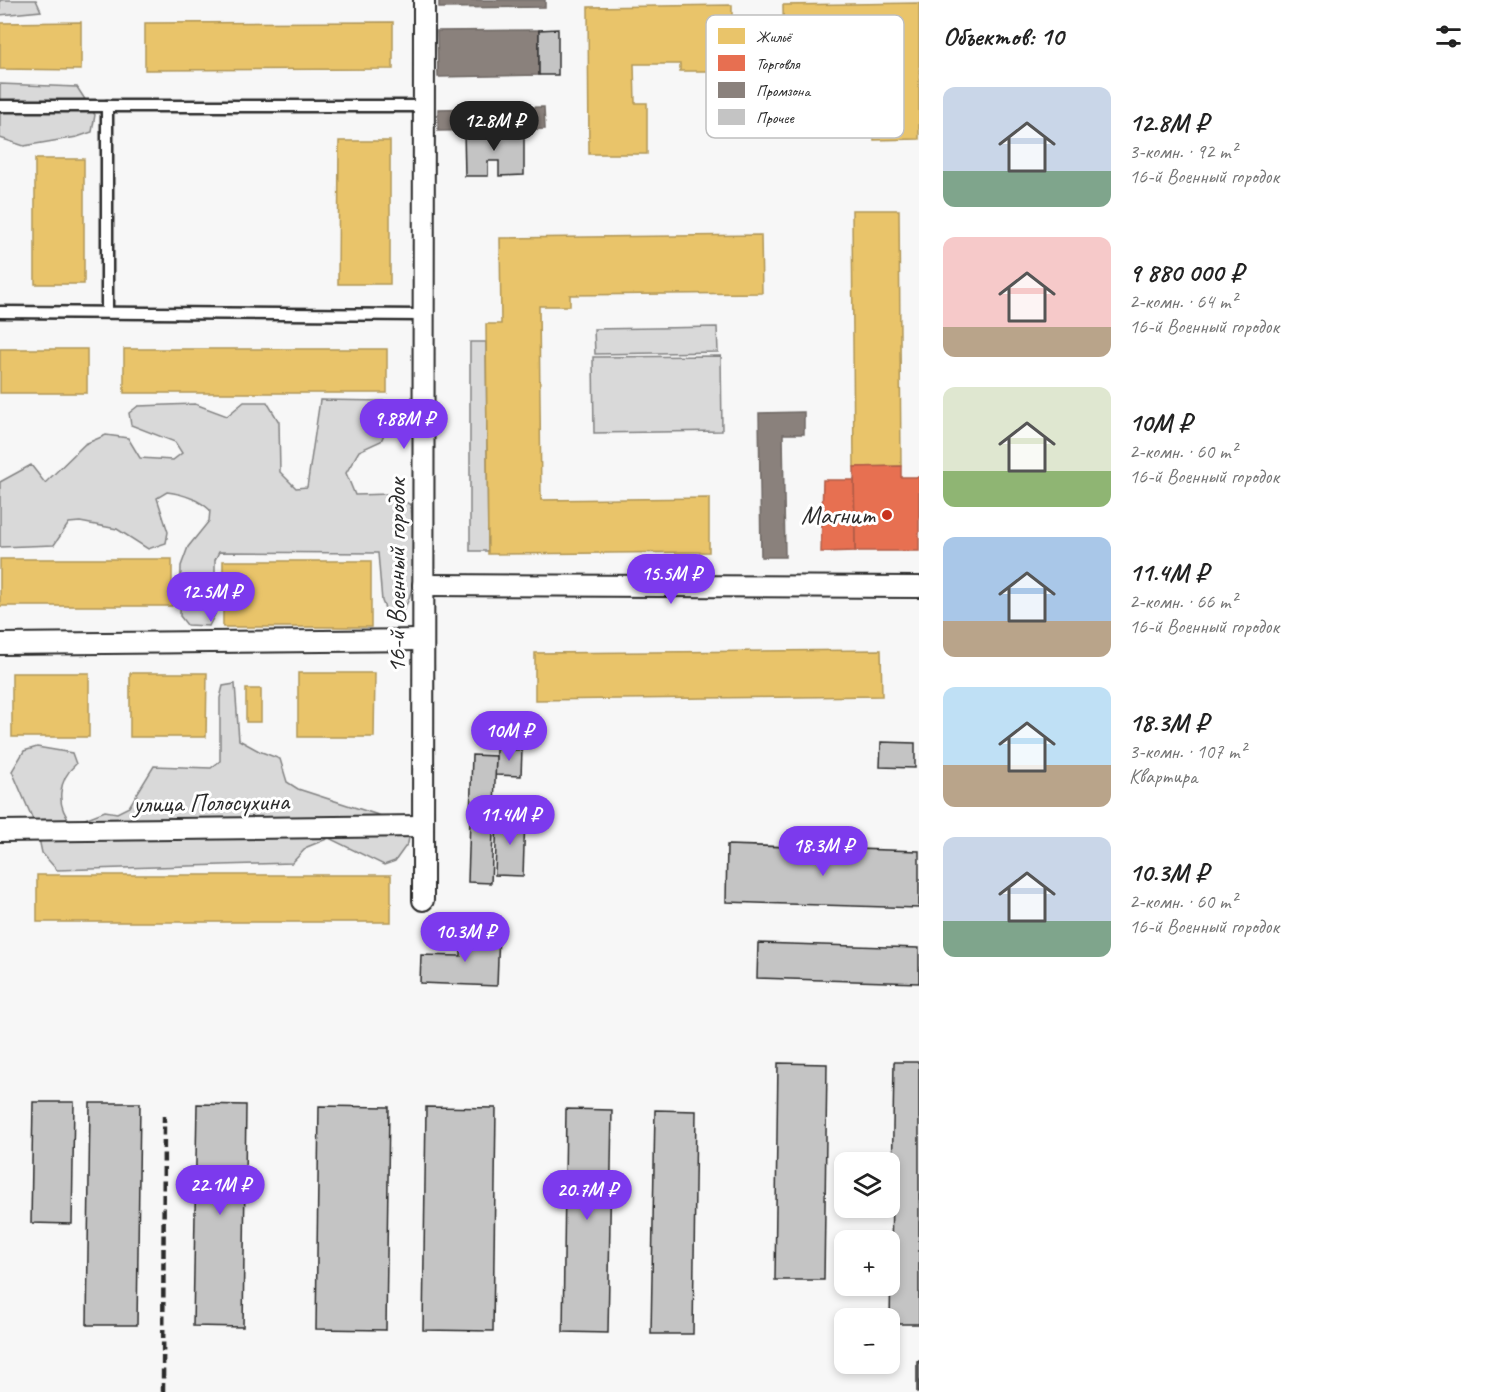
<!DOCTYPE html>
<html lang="ru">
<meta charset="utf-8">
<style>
body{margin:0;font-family:Caveat,sans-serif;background:#f2f2f2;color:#222;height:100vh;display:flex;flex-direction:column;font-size:22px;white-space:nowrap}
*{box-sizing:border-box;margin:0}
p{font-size:20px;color:#767676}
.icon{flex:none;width:33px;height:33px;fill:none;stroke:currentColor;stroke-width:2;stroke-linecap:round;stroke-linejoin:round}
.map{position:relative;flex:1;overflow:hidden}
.panel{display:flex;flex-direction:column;background:#fff;width:570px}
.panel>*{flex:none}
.buttons{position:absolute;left:834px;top:1152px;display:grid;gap:12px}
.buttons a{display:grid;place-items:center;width:66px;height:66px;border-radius:12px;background:#fff;box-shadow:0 3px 9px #0003;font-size:30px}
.price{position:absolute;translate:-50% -51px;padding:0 14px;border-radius:21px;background:#7c3aed;color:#fff;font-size:20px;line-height:39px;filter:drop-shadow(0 2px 3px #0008)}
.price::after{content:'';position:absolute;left:50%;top:36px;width:18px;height:14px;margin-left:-9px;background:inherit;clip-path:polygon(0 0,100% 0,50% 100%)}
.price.selected{background:#222;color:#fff}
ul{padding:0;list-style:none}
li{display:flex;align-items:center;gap:18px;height:150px;padding:0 24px}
li span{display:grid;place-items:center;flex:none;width:168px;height:120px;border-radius:12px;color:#555}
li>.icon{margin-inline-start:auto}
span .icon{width:72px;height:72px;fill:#fffc;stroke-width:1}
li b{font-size:26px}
h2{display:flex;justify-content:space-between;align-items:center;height:72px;padding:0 24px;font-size:26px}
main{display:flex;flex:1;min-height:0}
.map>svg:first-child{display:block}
</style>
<main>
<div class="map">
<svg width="919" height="1392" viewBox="0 0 919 1392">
<rect width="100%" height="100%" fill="#f7f7f7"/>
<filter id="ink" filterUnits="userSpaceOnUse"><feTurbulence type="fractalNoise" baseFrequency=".0167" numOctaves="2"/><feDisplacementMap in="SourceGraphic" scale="12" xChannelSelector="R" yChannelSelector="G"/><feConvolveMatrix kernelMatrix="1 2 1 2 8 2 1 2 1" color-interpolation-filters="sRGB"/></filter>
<g filter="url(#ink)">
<g fill="#d9d9d9" stroke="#828282" stroke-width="1.5">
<path d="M0 0H36L41 11 0 15Z"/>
<path d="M0 84 77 87 95 115 92 132 77 137 24 146 0 138Z"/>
<path d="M717 327 718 352 595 354 594 329Z"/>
<path d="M470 342H486L488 551H470Z"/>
<path d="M721 356 722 431 594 433 593 357Z"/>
<path d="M320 400 385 401 392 406 391 419 381 441 359 451 346 473 355 495 390 494 411 505C413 538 422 590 399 616L387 613 382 601 378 553 219 552 215 560V614L209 626 187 625 180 616 181 566 188 547 209 521 210 510C198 499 183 494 167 492L157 498 168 532 166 543 148 549 117 529 80 522 69 523 54 545 0 547V482L31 465 45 483 85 444 106 435 128 438 140 458 173 460 182 453 175 442 131 425 129 413 138 406 195 404 227 416 244 402H267L279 422 280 472 296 488 307 487Z"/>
<path d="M235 684 239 740 259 751 280 759 287 782 298 789 403 823 410 832 408 843 395 861 384 865 329 838 307 847 292 863 57 870 42 853 37 829 12 771 24 751 37 747 72 753 76 764C58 780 55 805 72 824L105 811 117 813 129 807 154 766 211 768 220 761V698L223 686Z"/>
</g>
<g fill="#e9c46a" stroke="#b09657" stroke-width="1.5">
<path d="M919 3V139L874 140 873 102H880L879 57 832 58V67H784L783 5Z"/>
<path d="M732 5V71H680V64H634L635 103H647V154H589L588 7Z"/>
<path d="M81 22V70L0 69V23Z"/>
<path d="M393 22V69L145 70V23Z"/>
<path d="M339 141H390V284H338Z"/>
<rect x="35" y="159" width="49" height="125"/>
<path d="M852 210H899L901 466 854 467Z"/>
<path d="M761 235 762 293 570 295V306H539L541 500 709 498V552L488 554 486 324H501L500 238Z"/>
<rect x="0" y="349" width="87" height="44"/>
<rect x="124" y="349" width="263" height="44"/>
<rect x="0" y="559" width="172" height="47"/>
<rect x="223" y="561" width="148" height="66"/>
<path d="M881 650 882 696 535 700V653Z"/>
<rect x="12" y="673" width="77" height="64"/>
<path d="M130 673H207L206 737H130Z"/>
<path d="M298 673H375L374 737H298Z"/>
<rect x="246" y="689" width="15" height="33"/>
<rect x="37" y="875" width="354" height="47"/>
</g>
<g fill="#e76f51" stroke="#af5b46" stroke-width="1.5">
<path d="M901 466V477H919V551H855L854 467Z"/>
<path d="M823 480H854L855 551 821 552Z"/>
</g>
<g fill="#8a817c" stroke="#6e6764" stroke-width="1.5">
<path d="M439 0H545V7L439 8Z"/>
<path d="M539 30V75L438 77 437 31Z"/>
<path d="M544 107 545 129 438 131V109Z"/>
<path d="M804 412V434H783L785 557H761L759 413Z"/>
</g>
<g fill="#c4c4c4" stroke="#2b2b2b" stroke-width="1.5">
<path d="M558 29V75H539V30Z"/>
<path d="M464 130H524V175L499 176V161H488V176H465Z"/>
<path d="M881 742 915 743V768L880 767Z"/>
<path d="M496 749 522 750 521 776 495 775Z"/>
<path d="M472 755 496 756 491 883 468 882Z"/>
<path d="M497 815 525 816 523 876 495 875Z"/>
<path d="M727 845 919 851V908L726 902Z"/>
<path d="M472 932H499L497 986 420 983 421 955 461 956V939H471Z"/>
<path d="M758 943 919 948V983L757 978Z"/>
<path d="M894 1062H919V1324H890Z"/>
<path d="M778 1063 827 1064 824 1280H775Z"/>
<path d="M33 1102H74L72 1224 31 1223Z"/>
<path d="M90 1103H140L137 1325H87Z"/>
<path d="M197 1104 246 1105 243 1327 193 1326Z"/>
<path d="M319 1106 389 1107 386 1330 316 1329Z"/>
<path d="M426 1107 496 1108 493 1331 423 1330Z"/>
<path d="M566 1109 612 1110 608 1333 563 1332Z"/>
<path d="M655 1110 696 1111 693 1334H651Z"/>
<rect x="917" y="1361" width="2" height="31"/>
</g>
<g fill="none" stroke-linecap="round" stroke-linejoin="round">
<defs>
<g id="service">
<path d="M0 106H423"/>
<path d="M0 312 423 315"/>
<path d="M107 312V106"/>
</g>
<g id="minor">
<path d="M423 585 919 587"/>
<path d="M0 644 423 640"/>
<path d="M0 831 422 826"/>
<path d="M423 900 424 0"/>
</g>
</defs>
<use href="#service" stroke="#2b2b2b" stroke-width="15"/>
<use href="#minor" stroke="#2b2b2b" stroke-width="24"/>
<use href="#service" stroke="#fff" stroke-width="10"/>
<use href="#minor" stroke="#fff" stroke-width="20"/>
<path stroke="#2b2b2b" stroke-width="4.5" stroke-dasharray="9 4.5" stroke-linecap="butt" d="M163 1392 164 1116"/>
</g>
</g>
<circle fill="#c8321e" stroke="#fff" stroke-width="2" cx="887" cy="515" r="6"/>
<g text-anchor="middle" stroke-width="6" stroke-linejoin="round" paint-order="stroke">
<g font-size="26" fill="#2b2b2b" stroke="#fff" text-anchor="end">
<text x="875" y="524">Магнит</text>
</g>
<g font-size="26" fill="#2b2b2b" stroke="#fff">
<text transform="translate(396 576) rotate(-90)" y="9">16-й Военный городок</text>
<text transform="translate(211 802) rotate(-1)" y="9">улица Полосухина</text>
</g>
</g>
<rect x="706" y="15" width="198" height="123" rx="9" fill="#fff" stroke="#bfbfbf" stroke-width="1.5"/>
<rect x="718" y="28" width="27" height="16" fill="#e9c46a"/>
<rect x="718" y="55" width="27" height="16" fill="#e76f51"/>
<rect x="718" y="82" width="27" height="16" fill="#8a817c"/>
<rect x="718" y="109" width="27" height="16" fill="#c4c4c4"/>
<g font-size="16" fill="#2b2b2b">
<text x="756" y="42">Жильё</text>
<text x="756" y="69">Торговля</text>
<text x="756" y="96">Промзона</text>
<text x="756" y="123">Прочее</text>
</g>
</svg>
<div class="buttons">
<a><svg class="icon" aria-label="layers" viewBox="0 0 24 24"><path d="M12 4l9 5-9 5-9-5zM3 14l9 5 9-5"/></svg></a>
<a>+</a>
<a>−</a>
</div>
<b class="price selected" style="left:494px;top:152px">12.8M ₽</b>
<b class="price" style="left:404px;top:450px">9.88M ₽</b>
<b class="price" style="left:671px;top:605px">15.5M ₽</b>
<b class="price" style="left:211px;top:623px">12.5M ₽</b>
<b class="price" style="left:509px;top:762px">10M ₽</b>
<b class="price" style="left:510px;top:846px">11.4M ₽</b>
<b class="price" style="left:823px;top:877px">18.3M ₽</b>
<b class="price" style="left:465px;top:963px">10.3M ₽</b>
<b class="price" style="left:220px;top:1216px">22.1M ₽</b>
<b class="price" style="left:587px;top:1221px">20.7M ₽</b>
</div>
<section class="panel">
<h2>Объектов: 10<svg class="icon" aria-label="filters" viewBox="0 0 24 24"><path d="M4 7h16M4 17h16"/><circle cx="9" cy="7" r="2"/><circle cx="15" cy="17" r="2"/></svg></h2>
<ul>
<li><span style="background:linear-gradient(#c9d6e8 70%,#7fa58c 0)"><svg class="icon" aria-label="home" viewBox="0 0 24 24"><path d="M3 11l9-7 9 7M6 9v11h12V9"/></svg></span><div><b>12.8M ₽</b><p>3-комн. · 92 m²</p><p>16-й Военный городок</p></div></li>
<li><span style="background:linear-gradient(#f6c9c9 75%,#b9a48a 0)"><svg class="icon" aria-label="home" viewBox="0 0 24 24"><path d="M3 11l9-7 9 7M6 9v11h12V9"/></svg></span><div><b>9 880 000 ₽</b><p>2-комн. · 64 m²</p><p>16-й Военный городок</p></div></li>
<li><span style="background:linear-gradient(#dfe7d0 70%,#8fb573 0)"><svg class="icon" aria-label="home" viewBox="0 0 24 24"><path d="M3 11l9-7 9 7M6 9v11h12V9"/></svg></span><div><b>10M ₽</b><p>2-комн. · 60 m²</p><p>16-й Военный городок</p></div></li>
<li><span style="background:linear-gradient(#a9c7e8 70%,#b9a48a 0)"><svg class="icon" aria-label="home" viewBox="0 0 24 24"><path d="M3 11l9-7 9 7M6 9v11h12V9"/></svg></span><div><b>11.4M ₽</b><p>2-комн. · 66 m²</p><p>16-й Военный городок</p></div></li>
<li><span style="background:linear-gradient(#bfe0f5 65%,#b9a48a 0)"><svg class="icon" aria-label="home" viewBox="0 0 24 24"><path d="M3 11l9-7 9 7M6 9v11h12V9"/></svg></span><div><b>18.3M ₽</b><p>3-комн. · 107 m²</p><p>Квартира</p></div></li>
<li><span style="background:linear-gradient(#c9d6e8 70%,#7fa58c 0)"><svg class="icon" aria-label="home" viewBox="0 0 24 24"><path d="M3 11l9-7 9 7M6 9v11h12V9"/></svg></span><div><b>10.3M ₽</b><p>2-комн. · 60 m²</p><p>16-й Военный городок</p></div></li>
</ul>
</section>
</main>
